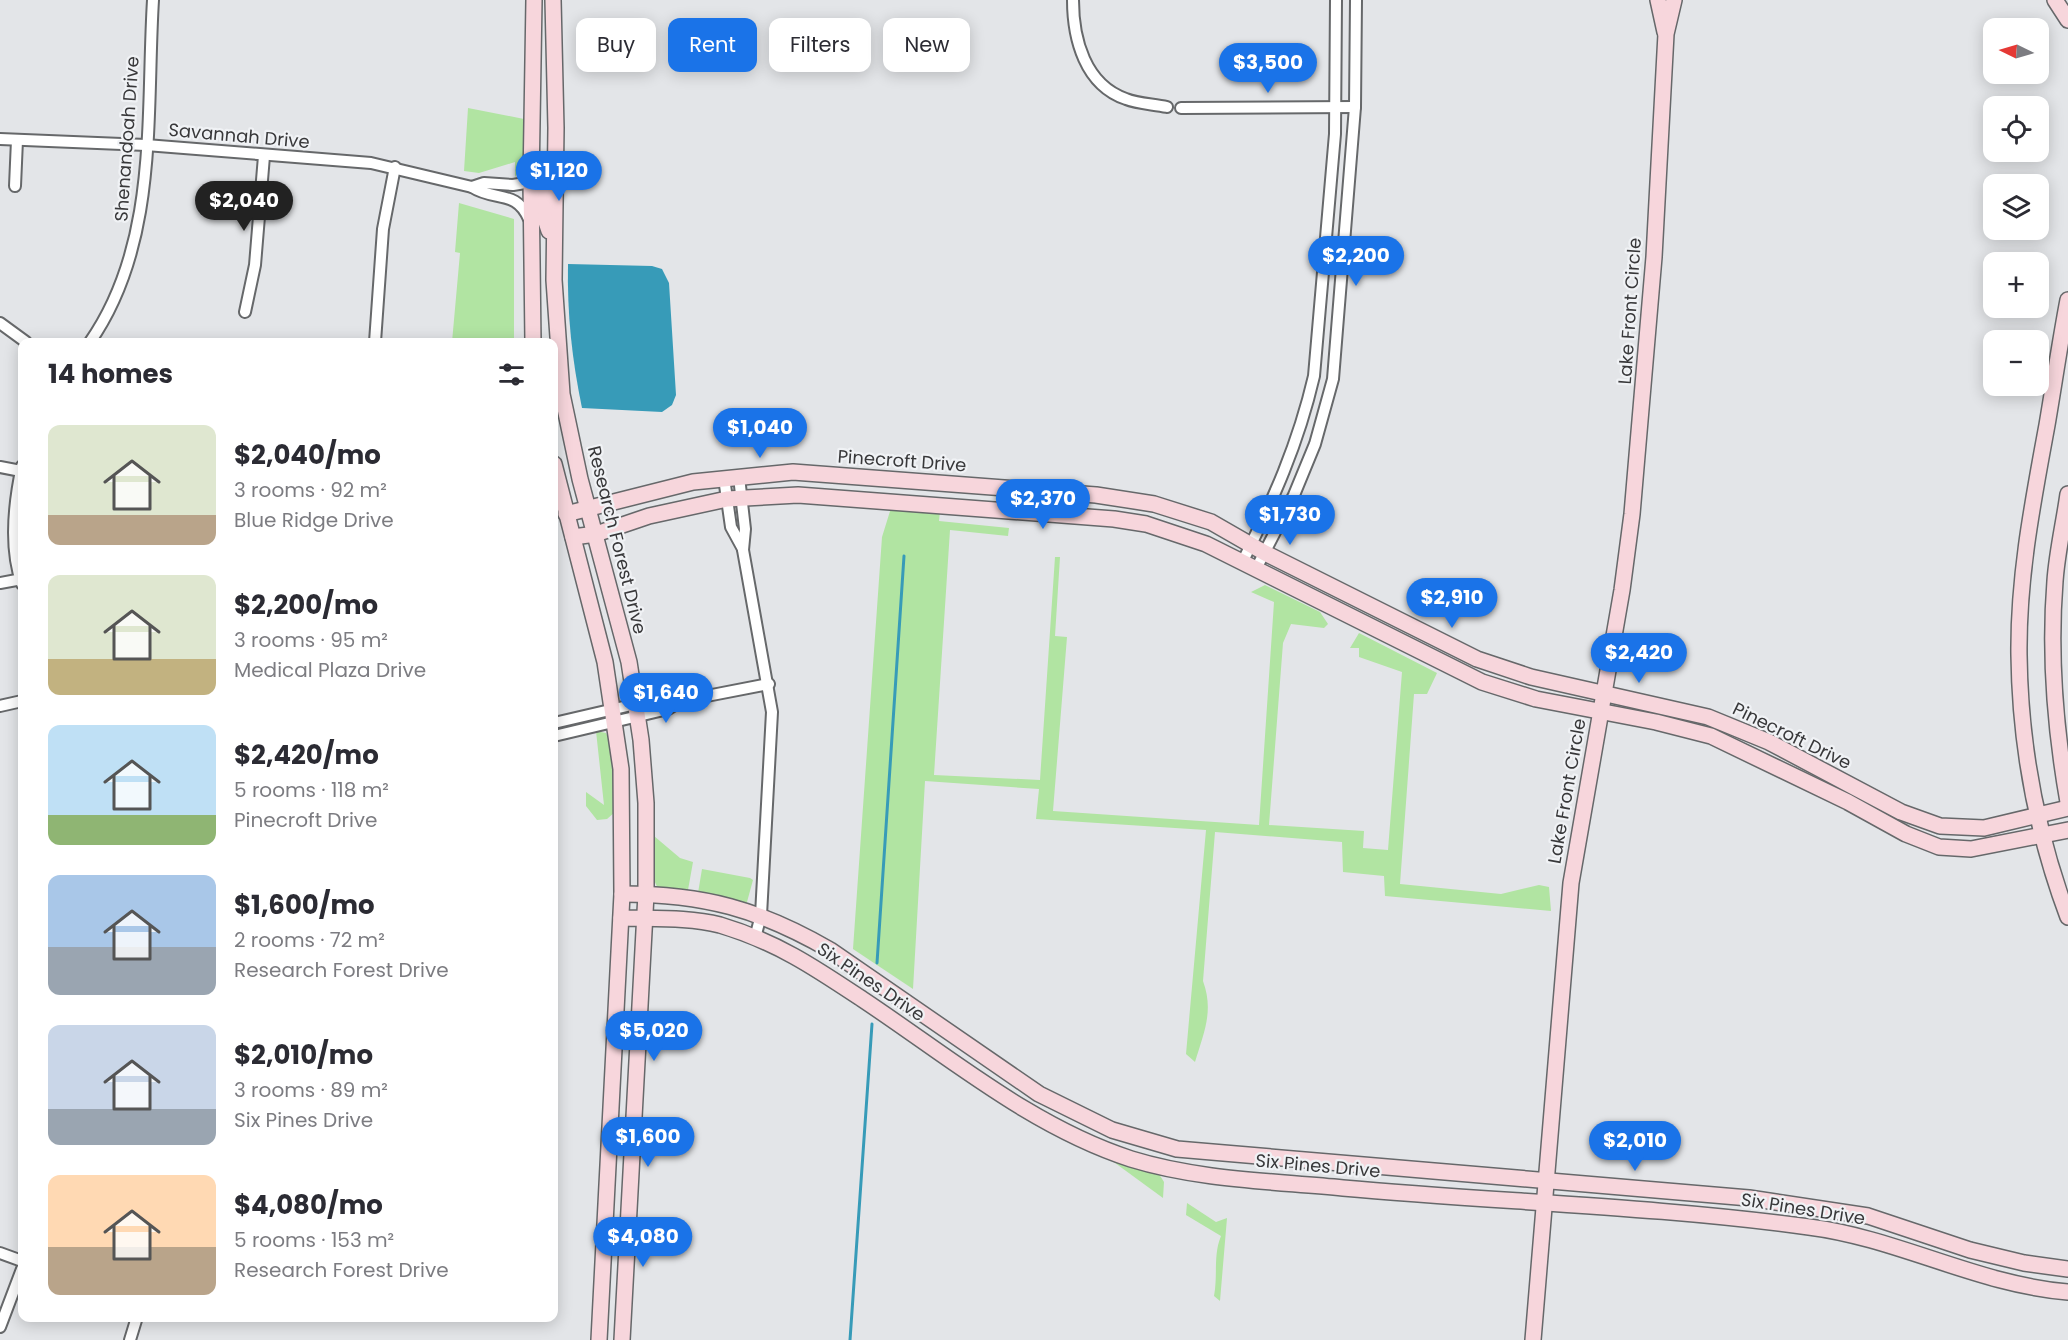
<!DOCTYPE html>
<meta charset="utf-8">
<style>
body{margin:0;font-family:Poppins,sans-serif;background:#f2f2f3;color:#2b2b33;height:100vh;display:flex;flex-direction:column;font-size:22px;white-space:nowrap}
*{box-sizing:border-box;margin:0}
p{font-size:20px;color:#7c7c81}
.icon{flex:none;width:33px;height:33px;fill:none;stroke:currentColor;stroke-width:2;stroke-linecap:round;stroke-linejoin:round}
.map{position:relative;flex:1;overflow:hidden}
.drawer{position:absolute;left:18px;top:338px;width:540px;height:984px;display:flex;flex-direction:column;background:#fff;border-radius:12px;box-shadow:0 3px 15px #0003}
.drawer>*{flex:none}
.guide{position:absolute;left:576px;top:18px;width:570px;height:54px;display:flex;gap:12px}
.needle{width:39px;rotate:275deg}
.controls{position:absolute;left:1983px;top:18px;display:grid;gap:12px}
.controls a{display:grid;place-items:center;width:66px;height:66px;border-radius:12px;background:#fff;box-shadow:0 3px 15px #0003;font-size:30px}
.price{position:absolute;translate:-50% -51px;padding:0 14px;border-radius:21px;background:#1a73e8;color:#fff;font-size:20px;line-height:39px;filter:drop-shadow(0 2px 3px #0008)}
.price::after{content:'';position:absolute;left:50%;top:36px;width:18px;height:14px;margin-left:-9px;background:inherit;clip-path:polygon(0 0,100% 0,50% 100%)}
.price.current{background:#222;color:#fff}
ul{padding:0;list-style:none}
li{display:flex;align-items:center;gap:18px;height:150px;padding:0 30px}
li span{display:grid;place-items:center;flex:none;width:168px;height:120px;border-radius:12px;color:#555}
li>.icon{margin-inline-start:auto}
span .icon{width:72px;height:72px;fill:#fffc;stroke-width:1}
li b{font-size:26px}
h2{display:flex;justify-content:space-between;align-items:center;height:72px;padding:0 30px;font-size:26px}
.chip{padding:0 21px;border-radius:12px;background:#fff;box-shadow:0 3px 15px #0003;font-size:21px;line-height:54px}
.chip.current{background:#1a73e8;color:#fff}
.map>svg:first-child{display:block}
</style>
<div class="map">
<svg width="2068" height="1340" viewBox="0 0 2068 1340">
<rect width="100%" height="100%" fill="#e3e5e8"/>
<g fill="#b1e4a2">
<path d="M468 108 524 119V162L515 177V162L479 173 464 171Z"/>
<path d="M459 203 514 219V342H452L460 253 455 252Z"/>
<path d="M891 508 940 511 939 521 1009 528 1008 536 950 530 934 775 1040 780 1055 557H1060L1055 636 1067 637 1053 811 1259 825 1274 602 1251 592 1265 585 1320 612 1328 624 1324 628 1291 624 1283 643 1269 825 1364 831 1363 848 1388 850 1402 672 1359 657V648H1350L1359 633 1437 673 1427 694H1414L1400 884 1501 894 1539 885 1549 887 1551 911 1385 896 1384 876 1343 872 1342 842 1215 832 1203 981C1214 1011 1204 1032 1195 1062L1186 1054 1206 830 1036 819 1039 789 925 781 913 989 853 949 882 537Z"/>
<path d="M596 731 606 733 610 741 615 812 607 819 597 820 586 806V792L604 805Z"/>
<path d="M654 836 680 858 693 862 688 890 685 893C678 893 670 894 664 892 647 886 654 850 654 836Z"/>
<path d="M702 869 750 878 753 880 747 902 741 904 698 893Z"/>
<path d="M1111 1160 1159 1174 1164 1182 1163 1198Z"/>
<path d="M1187 1203 1216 1222 1227 1218 1220 1301 1214 1296C1218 1275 1213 1255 1221 1236L1186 1215Z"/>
</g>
<path fill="#379bb8" d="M568 264 652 266 662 269 669 283 676 395 672 405 662 412 582 408C572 360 567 314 568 264Z"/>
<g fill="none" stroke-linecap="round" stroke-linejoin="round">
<g stroke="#379bb8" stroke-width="3">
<path d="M877 963 904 556"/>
<path d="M850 1340 872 1024"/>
</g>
<defs>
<g id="street">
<path d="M1073 0C1073 39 1085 85 1126 99 1138 104 1154 104 1167 107"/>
<path d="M1181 108 1355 107"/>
<path d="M0 139 146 145 371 163 472 187C495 202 516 189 529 219"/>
<path d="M15 186 17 140"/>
<path d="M472 187 484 183 513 185 531 182"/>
<path d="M245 312 255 265 264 156"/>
<path d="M0 323 26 342"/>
<path d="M90 342C159 243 146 114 153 0"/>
<path d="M375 342 383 229 395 167"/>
<path d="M22 466C14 503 9 548 22 584"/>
<path d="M0 467 21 471"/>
<path d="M739 477 745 529 743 550 772 712 761 915 755 938"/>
<path d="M724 478 731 527 743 549"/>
<path d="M1242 563C1273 500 1298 445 1314 376L1335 134 1336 0"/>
<path d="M1256 569 1294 495 1315 444 1333 379 1355 107 1356 0"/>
<path d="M0 583 22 579"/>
<path d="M0 706 22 701"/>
<path d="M554 723 666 697 681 701"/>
<path d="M554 736 668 709 681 701 769 684"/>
<path d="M0 1253 22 1261"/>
<path d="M0 1327 22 1269"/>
<path d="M130 1340 137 1317"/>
</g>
<g id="secondary">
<path d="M553 0 556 128 554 280 562 394 580 479 629 662 641 740 646 803V894L622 1340"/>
<path d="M1658 0 1665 32"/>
<path d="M2055 0 2068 20"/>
<path d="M531 182 541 190 543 213 549 231"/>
<path d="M2068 300C2060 342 2054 384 2047 425 2033 501 2018 577 2019 655 2020 743 2037 834 2068 917"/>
<path d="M533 342 531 182 534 0"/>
<path d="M554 464 605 662 621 769 622 894 599 1340"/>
<path d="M2068 494C2064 523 2057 552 2055 581 2049 656 2055 728 2068 802"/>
<path d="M566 514 693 482 793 472 1096 495 1154 504 1211 522 1265 553 1477 659 1531 677 1708 717 1769 742 1901 812 1940 826 1984 828 2068 808"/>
<path d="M573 537 596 534 649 516 727 499 798 495 1114 519 1146 524 1206 544 1482 682 1536 699 1656 722 1711 736 1848 802 1906 834 1939 847 1971 849 2068 830"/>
<path d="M622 894C704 894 759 909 830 950L1039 1094 1112 1130 1177 1149 1749 1198 1868 1216 1970 1250 2024 1263 2068 1269"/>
<path d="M621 918C654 919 689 917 720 925 777 942 814 967 862 999 948 1056 1032 1127 1131 1159 1199 1180 1272 1181 1343 1188 1498 1202 1654 1206 1809 1227 1897 1238 1979 1285 2068 1292"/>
<path d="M1533 1340 1571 883 1622 590 1632 514 1654 257 1666 34 1674 0"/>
</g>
</defs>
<use href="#street" stroke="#66686a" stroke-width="14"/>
<use href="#secondary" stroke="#66686a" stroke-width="18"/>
<use href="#street" stroke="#fff" stroke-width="10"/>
<use href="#secondary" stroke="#f7d6dc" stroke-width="15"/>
</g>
<g text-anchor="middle" stroke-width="4.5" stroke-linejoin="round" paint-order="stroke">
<g font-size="18" fill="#38383a" stroke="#f0f2f5">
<text transform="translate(239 136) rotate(5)" y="6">Savannah Drive</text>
<text transform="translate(127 139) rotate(-86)" y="6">Shenandoah Drive</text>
<text transform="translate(1630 311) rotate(-86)" y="6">Lake Front Circle</text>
<text transform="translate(902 461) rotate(4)" y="6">Pinecroft Drive</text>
<text transform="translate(617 540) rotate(76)" y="6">Research Forest Drive</text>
<text transform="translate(1792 736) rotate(26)" y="6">Pinecroft Drive</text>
<text transform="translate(1567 791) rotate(-80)" y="6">Lake Front Circle</text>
<text transform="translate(871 982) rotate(34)" y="6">Six Pines Drive</text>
<text transform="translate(1318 1166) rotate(5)" y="6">Six Pines Drive</text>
<text transform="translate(1803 1209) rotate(9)" y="6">Six Pines Drive</text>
</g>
</g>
</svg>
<div class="controls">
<a><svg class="needle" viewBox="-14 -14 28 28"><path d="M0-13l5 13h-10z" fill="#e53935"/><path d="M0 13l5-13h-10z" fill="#7c7c81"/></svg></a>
<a><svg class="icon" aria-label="locate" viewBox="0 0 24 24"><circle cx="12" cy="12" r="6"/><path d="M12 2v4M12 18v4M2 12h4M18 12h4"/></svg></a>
<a><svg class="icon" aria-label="layers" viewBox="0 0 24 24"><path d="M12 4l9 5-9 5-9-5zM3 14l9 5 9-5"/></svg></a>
<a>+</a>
<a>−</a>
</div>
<b class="price" style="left:1268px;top:94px">$3,500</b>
<b class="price" style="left:559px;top:202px">$1,120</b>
<b class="price current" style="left:244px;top:232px">$2,040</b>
<b class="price" style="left:1356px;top:287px">$2,200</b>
<b class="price" style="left:760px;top:459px">$1,040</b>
<b class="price" style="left:1043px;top:530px">$2,370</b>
<b class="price" style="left:1290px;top:546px">$1,730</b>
<b class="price" style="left:1452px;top:629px">$2,910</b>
<b class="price" style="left:1639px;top:684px">$2,420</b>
<b class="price" style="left:666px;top:724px">$1,640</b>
<b class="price" style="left:654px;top:1062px">$5,020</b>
<b class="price" style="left:648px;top:1168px">$1,600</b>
<b class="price" style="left:1635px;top:1172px">$2,010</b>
<b class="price" style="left:643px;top:1268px">$4,080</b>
<div class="guide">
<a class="chip">Buy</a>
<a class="chip current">Rent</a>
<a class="chip">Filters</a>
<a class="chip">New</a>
</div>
<section class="drawer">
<h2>14 homes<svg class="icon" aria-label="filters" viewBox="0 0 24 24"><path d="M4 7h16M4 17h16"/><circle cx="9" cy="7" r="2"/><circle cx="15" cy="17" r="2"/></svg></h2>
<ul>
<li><span style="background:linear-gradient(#dfe7d0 75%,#b9a48a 0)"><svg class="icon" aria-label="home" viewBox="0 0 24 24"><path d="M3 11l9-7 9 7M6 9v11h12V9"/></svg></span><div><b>$2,040/mo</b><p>3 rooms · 92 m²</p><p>Blue Ridge Drive</p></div></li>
<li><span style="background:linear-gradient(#dfe7d0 70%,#c2b280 0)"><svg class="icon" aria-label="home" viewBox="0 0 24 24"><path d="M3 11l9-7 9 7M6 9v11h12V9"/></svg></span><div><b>$2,200/mo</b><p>3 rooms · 95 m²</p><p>Medical Plaza Drive</p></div></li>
<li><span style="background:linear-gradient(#bfe0f5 75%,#8fb573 0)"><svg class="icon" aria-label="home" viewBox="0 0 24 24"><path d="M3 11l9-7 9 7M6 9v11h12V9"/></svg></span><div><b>$2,420/mo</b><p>5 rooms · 118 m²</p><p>Pinecroft Drive</p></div></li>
<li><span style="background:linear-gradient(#a9c7e8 60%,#9aa5b1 0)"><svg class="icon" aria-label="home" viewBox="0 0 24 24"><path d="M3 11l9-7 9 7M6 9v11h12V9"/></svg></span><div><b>$1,600/mo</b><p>2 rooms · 72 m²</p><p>Research Forest Drive</p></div></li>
<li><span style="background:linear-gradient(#c9d6e8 70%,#9aa5b1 0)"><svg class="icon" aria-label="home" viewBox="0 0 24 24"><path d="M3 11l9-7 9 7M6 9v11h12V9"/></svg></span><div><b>$2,010/mo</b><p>3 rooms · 89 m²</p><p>Six Pines Drive</p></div></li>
<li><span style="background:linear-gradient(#ffd9b3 60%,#b9a48a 0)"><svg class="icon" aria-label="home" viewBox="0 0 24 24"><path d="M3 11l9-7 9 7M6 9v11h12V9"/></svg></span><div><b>$4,080/mo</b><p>5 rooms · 153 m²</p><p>Research Forest Drive</p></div></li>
</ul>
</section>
</div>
